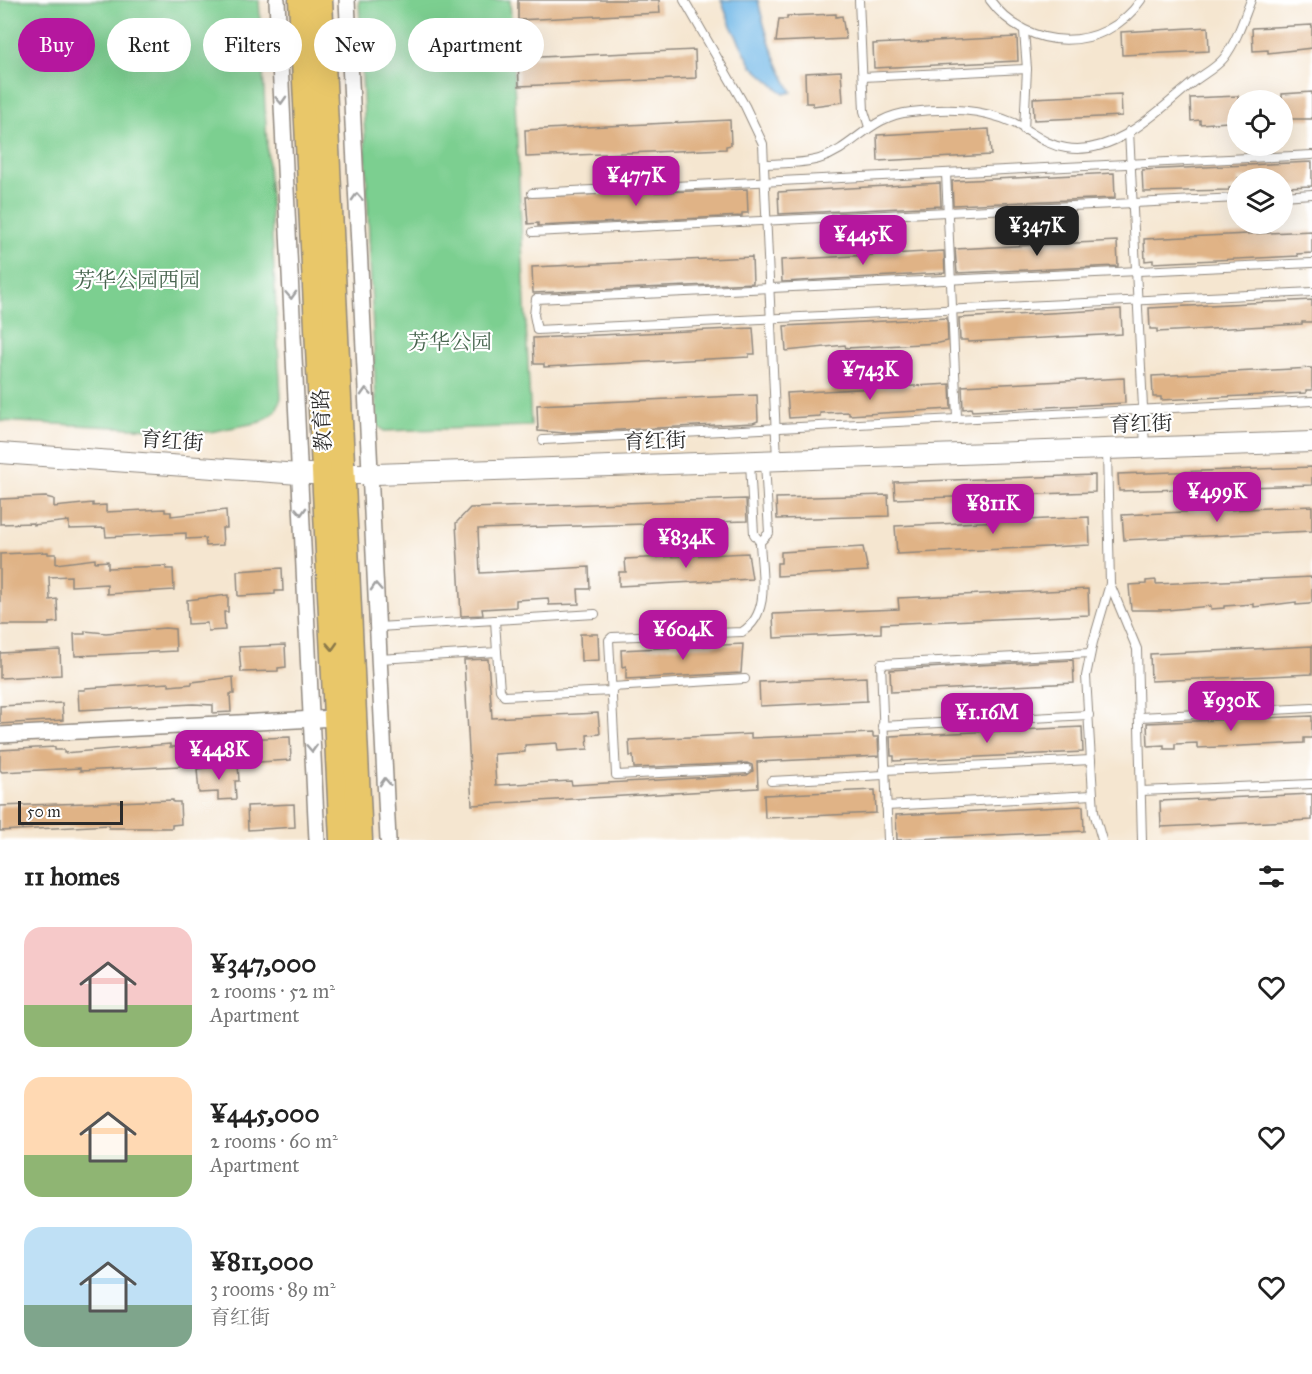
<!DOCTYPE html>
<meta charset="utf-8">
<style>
body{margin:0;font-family:"IM FELL Great Primer","Noto Serif SC",serif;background:#f6f6f6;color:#222;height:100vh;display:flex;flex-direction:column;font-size:22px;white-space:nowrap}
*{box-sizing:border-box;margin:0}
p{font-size:20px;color:#767676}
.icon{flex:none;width:33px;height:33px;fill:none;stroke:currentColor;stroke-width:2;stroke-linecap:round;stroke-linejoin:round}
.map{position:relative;height:840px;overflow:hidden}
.side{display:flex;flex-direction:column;background:#fff;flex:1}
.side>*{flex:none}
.guide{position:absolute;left:18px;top:18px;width:600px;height:54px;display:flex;gap:12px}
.fabs{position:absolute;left:1227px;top:90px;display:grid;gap:12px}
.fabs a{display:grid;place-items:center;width:66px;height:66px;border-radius:50%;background:#fff;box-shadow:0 6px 24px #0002;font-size:30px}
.scale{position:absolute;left:18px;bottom:15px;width:105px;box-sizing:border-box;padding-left:6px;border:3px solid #2b2b2b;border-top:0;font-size:16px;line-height:21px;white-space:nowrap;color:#2b2b2b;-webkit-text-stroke:4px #fff;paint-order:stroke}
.price{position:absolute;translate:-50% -51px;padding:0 14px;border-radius:12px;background:#b5179e;color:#fff;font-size:20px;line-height:39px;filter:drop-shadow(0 2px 3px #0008)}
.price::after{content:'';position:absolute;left:50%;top:36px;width:18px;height:14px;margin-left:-9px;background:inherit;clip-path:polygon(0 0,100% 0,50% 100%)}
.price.selected{background:#222;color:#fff}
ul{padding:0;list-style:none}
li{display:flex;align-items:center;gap:18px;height:150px;padding:0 24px}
li span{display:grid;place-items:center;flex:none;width:168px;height:120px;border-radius:18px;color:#555}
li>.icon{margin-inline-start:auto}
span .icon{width:72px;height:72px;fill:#fffc;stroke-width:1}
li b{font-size:26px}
h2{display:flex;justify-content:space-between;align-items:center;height:72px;padding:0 24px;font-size:26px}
.pill{padding:0 21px;border-radius:27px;background:#fff;box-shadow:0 6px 24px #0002;font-size:21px;line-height:54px}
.pill.selected{background:#b5179e;color:#fff}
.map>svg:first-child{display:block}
</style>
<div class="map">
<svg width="1312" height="840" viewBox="0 0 1312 840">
<rect width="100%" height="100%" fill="#fff"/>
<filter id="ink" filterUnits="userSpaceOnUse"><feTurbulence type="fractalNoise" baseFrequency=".0167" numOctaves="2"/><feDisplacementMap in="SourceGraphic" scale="12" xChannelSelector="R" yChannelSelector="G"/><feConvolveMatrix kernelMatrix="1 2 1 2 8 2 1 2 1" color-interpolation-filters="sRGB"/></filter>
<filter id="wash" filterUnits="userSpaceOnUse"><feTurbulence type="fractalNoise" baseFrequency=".008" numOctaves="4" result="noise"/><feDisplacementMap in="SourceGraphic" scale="24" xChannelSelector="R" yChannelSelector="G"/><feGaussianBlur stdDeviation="1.35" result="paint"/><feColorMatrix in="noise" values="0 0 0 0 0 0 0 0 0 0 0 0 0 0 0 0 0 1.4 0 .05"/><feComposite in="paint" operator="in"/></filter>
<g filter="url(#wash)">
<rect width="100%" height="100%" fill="#f5e6d0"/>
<g fill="#7ccf90" stroke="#547d5e" stroke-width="1.5">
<path d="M0 0H259L281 398 276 411 261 422 210 432 0 421Z"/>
<path d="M359 0H510L531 426 384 431 377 425Z"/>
</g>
<path fill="#6fb7e7" stroke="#4d7189" stroke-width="1.5" d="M721 0H758C765 34 775 62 792 92L784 94 752 66 731 26Z"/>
<g id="blocks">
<g fill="#e0b386">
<path d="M518 0H659L660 13 518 20Z"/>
<path d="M836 14V17L842 16 846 39 776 42 779 19H787V16Z"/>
<path d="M1312 25V48L1268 53V50L1253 51 1252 28Z"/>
<path d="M1208 27 1209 51 1122 55 1121 32Z"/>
<path d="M1017 37 1018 61 874 68 873 44Z"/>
<path d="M695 50 696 78 519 86 518 58Z"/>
<path d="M841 71 843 102 813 106V103H806L805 73Z"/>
<path d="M1312 92V119H1285L1282 116V94Z"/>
<path d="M1121 94 1122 116 1034 120 1033 98Z"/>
<path d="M1238 96V119H1228V122L1200 124V120L1191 121 1190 98Z"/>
<path d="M730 120 731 145 726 146V149L526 157 525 130Z"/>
<path d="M989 129 991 155 878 161 877 135Z"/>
<path d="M1312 162V186L1287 187V185H1282V178H1238V187L1229 188V190L1143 192 1142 170Z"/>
<path d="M1114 173 1115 198 953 205 952 181Z"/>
<path d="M940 183 941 206 779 214 778 192Z"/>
<path d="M747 189 748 213H742V216L538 226V223L528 224 526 197Z"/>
<path d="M1312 231V253L1297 254 1298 256 1153 263V260L1145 261 1144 239Z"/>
<path d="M1117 241 1118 266 957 273 955 249Z"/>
<path d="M944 251 945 273 782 282 781 260Z"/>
<path d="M752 257 753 283 533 293 532 267Z"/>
<path d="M1312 300V322H1302V324L1157 332V329H1150L1149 308Z"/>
<path d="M1121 309 1122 334 968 342V340H960L959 318Z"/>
<path d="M947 318 948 341 939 343 846 348 845 345 786 351 784 326Z"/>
<path d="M753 328 755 354H749V357L544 367V364H534L533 338Z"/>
<path d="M1312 368V390H1306V393L1161 400V397H1153L1152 376Z"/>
<path d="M1124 378 1125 403 972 411 971 408 963 409 962 386Z"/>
<path d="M950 384 951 409 849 415V412L820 413V416L789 418 787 393Z"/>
<path d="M757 395 758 421 753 423 564 433 538 431 537 405Z"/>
<path d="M1312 467V485L1119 491 1118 474Z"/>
<path d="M1095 475V492L895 499 894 482Z"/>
<path d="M888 495 889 516 777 519 776 498Z"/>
<path d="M46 497 54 499V507L93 503V506L106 505V512L165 509V512H171V516L226 510 227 528H222L223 545 206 546 205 538 186 539V533L106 537 105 528 69 529V521L33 525V523L0 524V499Z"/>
<path d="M746 499 747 521 478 529 480 573 589 567 590 589H578L579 604 549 605 548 598 516 600V607L482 609 483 615 461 616 456 523 470 508Z"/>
<path d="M1312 506V531L1124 540 1122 515Z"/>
<path d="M1089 517 1090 545 897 554 895 526Z"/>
<path d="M863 547 868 571 777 576V563H781V552Z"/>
<path d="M48 552V554H56V564L95 559V562L108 561V568L166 566V569H173L174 590 107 594V584L71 586V576L49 577 50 600 57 599 58 622 49 623V625H0V554Z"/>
<path d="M748 553 752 579 619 586V572H626L625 559Z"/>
<path d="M282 568 283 591H275V594L238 596 237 571Z"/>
<path d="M1312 577V602L1309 604 1296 605V602L1254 607V604L1224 606V608L1211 609V606L1167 610H1131L1129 585 1146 584V581L1156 580V584Z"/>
<path d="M1088 589 1089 615 881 624V633L774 638 773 614 899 609 898 598Z"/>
<path d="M228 595V612H224L225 630 208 631 207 623 188 624 187 600Z"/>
<path d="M165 628 175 629 176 651 75 656 74 634H85V631L106 633Z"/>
<path d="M580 634H598L599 660 581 661Z"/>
<path d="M743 644 741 673 626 679V666L622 667 621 650Z"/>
<path d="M285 645 286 667 278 668V671L241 672 239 647Z"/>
<path d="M1312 646V674L1151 681 1150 654Z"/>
<path d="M60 650 61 675 0 678V653Z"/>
<path d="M488 659 492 718 598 713 600 734 587 735 588 749 558 751 557 743 525 745V752L494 754 496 785 571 781 572 785 747 775 753 771 752 765 747 763 634 768 633 756H630L629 740 751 734V738L873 733V737H878L879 756 757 762 758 788 472 805 464 660Z"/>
<path d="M1073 660 1074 683 891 692 890 670Z"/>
<path d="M233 677 234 694H230L231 712 213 713V705L193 704 79 710 78 690H85V688L169 683V686L192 684V682Z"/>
<path d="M866 677 867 701 760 706 759 682Z"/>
<path d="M62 703 63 720 0 724V706Z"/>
<path d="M1312 716V738H1304V743L1197 748V743L1175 744V749H1164V745L1148 746 1147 723Z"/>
<path d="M1082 727 1083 752 894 761V756H891L890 736Z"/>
<path d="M290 737 291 760 244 763 243 739Z"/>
<path d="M170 744V747H179L180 766 80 771V768L2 772 0 770V750L55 747V750H64V753Z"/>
<path d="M238 764 239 781H235L236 799 218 800V792L199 793 197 769Z"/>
<path d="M875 790 876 813 765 818 764 795Z"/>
<path d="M1312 794V820L1161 827 1160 801Z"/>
<path d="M173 800V802H180L181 824 172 825V828H109V825L0 831V806Z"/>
<path d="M294 804 295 827 248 830 247 806Z"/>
<path d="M1083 806 1084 831 897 840 896 815Z"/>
</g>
</g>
</g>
<g filter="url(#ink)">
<use href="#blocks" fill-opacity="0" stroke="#90887e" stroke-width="1.5"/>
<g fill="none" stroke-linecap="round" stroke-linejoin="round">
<defs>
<g id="service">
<path d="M684 0 745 106 763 144 777 460"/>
<path d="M859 0 864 111 869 127"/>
<path d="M990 0C1027 52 1104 54 1141 0"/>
<path d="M863 77 1027 69"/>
<path d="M1024 130 1027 69 1024 31"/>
<path d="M1129 131 1145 447"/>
<path d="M765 164C783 163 802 164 819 159 855 148 869 116 911 112 947 108 980 108 1014 123 1032 132 1045 145 1066 148 1115 156 1158 111 1192 83 1202 75 1216 68 1224 58 1237 41 1243 20 1251 0"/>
<path d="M946 173 957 417"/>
<path d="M532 193 1312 155"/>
<path d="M1282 196 1312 194"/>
<path d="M533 232 1238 198"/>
<path d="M1312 263 536 299 534 315 537 330 1312 292"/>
<path d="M543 440 1312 401"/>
<path d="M750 463 754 534 760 542 769 533 765 462"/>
<path d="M1110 584 1137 649 1142 840"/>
<path d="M495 620 595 614"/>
<path d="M378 627 495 620 497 652 379 659"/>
<path d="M497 652 500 690 504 696 612 691"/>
<path d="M612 687 745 679"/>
<path d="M1140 717 1312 708"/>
<path d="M882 726 1089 715"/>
<path d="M747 769 616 775 609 640 612 637 742 632C772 613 761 572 760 542"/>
<path d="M884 770 1091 760"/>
<path d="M771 781 884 775"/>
<path d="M1141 791 1312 784"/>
<path d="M886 806 1093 795"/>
<path d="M888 840 881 664 1090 653"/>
<path d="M1102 840 1094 812 1086 676 1093 642 1110 584 1107 451"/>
</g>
<g id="minor">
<path d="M277 0 317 840"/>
<path d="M347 0 388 840"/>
<path d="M0 735 336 718"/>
</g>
<path id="tertiary" d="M0 453 299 474H375L1312 442"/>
<g id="primary">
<path d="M301 0 342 840"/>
<path d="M320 0 360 840"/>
</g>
</defs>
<use href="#service" stroke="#90887e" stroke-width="10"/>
<use href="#minor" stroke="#90887e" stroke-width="18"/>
<use href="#tertiary" stroke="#90887e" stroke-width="22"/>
<use href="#primary" stroke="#90887e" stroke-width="27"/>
<use href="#service" stroke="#fff" stroke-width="8"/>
<use href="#minor" stroke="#fff" stroke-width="15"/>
<use href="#tertiary" stroke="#fff" stroke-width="20"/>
<use href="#primary" stroke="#e9c769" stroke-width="24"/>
</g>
<defs><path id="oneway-chevron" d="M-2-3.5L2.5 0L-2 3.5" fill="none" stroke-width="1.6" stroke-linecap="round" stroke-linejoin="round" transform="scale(1.5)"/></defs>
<g stroke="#a0a0a0">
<use href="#oneway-chevron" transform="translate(281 100) rotate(87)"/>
<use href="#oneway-chevron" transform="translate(357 197) rotate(-93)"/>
<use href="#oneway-chevron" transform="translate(291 295) rotate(87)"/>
<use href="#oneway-chevron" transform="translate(366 392) rotate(-93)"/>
<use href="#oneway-chevron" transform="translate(301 511) rotate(87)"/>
<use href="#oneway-chevron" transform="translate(376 587) rotate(-93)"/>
<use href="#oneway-chevron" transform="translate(312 748) rotate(87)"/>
<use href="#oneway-chevron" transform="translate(385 782) rotate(-93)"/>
</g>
<use stroke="#8a794a" href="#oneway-chevron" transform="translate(332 646) rotate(87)"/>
</g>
<g text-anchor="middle" stroke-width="4.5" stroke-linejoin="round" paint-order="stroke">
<g font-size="21" fill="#47644e" stroke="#fff">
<text x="137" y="287">芳华公园西园</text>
<text x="450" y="349">芳华公园</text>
</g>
<g font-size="21" fill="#2b2b2b" stroke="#fff">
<text transform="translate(322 420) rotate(-93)" y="7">教育路</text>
<text transform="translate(1141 424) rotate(-2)" y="7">育红街</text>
<text transform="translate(172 441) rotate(4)" y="7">育红街</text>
<text transform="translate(655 441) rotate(-2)" y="7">育红街</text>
</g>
</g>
</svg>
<div class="fabs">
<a><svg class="icon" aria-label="locate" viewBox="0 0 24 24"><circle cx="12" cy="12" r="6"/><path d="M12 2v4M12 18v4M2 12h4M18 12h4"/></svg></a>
<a><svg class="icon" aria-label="layers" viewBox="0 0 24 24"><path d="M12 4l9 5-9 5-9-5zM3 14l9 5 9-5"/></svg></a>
</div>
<div class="scale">50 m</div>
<b class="price" style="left:636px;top:207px">¥477K</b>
<b class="price selected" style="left:1037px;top:257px">¥347K</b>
<b class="price" style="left:863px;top:266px">¥445K</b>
<b class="price" style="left:870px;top:401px">¥743K</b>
<b class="price" style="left:1217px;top:523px">¥499K</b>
<b class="price" style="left:993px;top:535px">¥811K</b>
<b class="price" style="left:686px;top:569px">¥834K</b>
<b class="price" style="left:683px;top:661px">¥604K</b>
<b class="price" style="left:1231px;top:732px">¥930K</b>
<b class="price" style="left:987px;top:744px">¥1.16M</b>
<b class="price" style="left:219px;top:781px">¥448K</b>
<div class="guide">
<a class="pill selected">Buy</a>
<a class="pill">Rent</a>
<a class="pill">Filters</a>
<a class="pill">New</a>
<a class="pill">Apartment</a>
</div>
</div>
<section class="side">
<h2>11 homes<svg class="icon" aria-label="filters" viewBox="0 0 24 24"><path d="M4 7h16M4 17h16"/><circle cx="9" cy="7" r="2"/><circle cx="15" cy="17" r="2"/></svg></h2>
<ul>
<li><span style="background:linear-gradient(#f6c9c9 65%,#8fb573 0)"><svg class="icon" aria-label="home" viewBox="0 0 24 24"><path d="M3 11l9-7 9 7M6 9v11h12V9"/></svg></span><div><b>¥347,000</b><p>2 rooms · 52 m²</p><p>Apartment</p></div><svg class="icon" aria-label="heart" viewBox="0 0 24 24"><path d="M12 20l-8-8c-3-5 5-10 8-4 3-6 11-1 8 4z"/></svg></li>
<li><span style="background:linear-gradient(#ffd9b3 65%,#8fb573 0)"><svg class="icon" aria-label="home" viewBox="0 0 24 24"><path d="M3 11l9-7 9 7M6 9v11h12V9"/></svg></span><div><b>¥445,000</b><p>2 rooms · 60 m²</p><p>Apartment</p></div><svg class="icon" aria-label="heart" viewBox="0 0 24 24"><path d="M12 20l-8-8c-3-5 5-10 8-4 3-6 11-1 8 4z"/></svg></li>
<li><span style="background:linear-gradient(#bfe0f5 65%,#7fa58c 0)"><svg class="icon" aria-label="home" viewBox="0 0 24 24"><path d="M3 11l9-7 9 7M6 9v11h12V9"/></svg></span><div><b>¥811,000</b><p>3 rooms · 89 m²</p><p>育红街</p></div><svg class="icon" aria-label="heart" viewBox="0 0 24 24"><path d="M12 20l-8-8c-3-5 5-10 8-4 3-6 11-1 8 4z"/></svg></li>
</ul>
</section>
